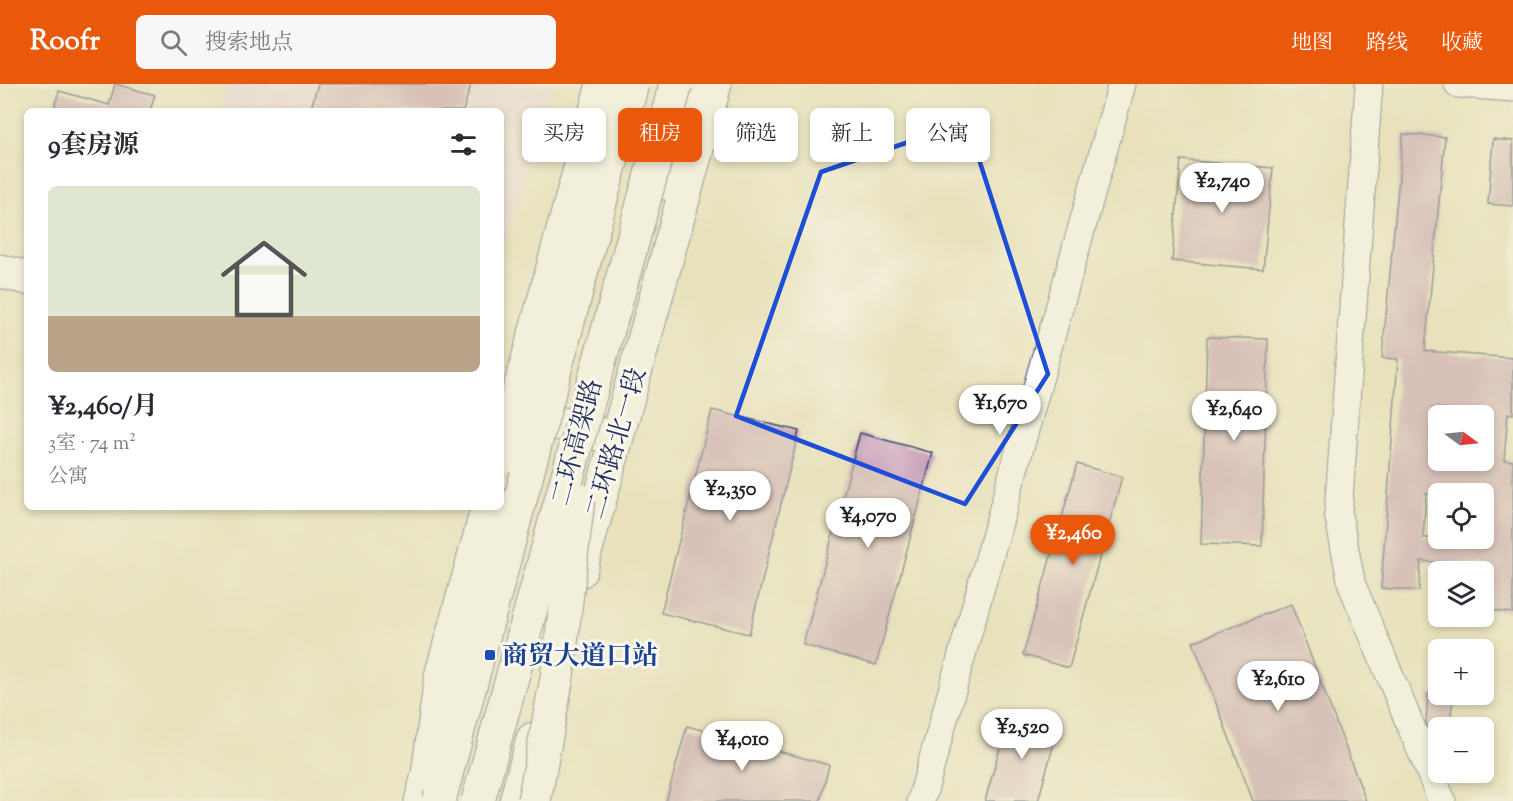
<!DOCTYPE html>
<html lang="zh">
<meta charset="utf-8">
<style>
body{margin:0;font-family:"Sorts Mill Goudy","Noto Serif SC",serif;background:#f7f7f7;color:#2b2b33;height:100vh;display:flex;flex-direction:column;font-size:22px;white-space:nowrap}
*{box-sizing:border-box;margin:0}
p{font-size:20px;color:#7c7c81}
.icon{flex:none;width:33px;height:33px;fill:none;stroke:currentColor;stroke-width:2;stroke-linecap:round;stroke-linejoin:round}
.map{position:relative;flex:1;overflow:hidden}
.details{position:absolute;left:24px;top:24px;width:480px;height:402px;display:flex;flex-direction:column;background:#fff;border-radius:9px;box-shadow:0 3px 9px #0003}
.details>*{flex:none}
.top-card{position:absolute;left:522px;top:24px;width:570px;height:54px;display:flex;gap:12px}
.needle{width:39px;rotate:105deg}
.buttons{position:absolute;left:1428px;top:321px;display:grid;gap:12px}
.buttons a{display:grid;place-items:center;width:66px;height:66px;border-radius:9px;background:#fff;box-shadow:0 3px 9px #0003;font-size:30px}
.price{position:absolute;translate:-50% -51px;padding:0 14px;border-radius:21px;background:#fff;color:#222;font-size:20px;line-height:39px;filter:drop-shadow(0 2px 3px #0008)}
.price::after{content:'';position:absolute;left:50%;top:36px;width:18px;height:14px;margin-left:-9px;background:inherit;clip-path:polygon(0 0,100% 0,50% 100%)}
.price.current{background:#ea580c;color:#fff}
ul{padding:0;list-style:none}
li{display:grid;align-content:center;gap:12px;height:318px;padding:0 24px}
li+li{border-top:2px solid #e1e1e2}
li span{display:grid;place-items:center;height:186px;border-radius:9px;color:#555}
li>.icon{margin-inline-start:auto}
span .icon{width:108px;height:108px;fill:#fffc;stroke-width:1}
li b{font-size:26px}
h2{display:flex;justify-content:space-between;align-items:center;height:72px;padding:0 24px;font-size:26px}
.tag{padding:0 21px;border-radius:9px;background:#fff;box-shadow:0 3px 9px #0003;font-size:21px;line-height:54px}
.tag.current{background:#ea580c;color:#fff}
header{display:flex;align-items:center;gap:36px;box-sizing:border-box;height:84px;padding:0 30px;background:#ea580c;color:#fff}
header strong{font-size:28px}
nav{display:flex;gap:33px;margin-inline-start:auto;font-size:21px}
.search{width:420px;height:54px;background:#f7f7f7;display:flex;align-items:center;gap:15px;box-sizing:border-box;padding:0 21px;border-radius:9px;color:#7c7c81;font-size:22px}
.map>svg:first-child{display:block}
</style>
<header>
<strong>Roofr</strong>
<div class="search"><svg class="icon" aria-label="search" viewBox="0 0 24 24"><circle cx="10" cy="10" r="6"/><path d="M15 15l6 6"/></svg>搜索地点</div>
<nav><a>地图</a><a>路线</a><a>收藏</a></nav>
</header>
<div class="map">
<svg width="1513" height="717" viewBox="0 0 1513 717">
<rect width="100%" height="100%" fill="#fbf7ec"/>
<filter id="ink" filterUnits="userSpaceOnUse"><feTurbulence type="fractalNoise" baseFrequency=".0167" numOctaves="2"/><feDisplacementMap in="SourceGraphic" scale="12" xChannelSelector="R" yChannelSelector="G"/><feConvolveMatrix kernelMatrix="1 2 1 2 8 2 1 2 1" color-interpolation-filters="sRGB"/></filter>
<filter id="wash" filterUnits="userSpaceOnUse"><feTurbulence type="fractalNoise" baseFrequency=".008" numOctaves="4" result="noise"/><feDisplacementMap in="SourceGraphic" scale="24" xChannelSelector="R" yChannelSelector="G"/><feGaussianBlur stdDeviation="1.35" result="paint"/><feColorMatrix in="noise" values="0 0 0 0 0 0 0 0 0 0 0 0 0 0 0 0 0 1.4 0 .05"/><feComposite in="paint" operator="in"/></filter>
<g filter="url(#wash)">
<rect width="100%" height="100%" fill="#e8e1bc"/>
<path fill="#ebd1eb" d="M229 0H551L501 175V27H221Z"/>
<g id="blocks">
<g fill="#c599b5" fill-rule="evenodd">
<path d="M115 0 155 11 150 27H53L59 7 109 21Z"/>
<path d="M318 0H471L463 27H310Z"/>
<path d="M1403 50 1445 53 1425 267 1513 274V330L1508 329 1504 376 1513 377V529L1484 525V481L1421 477 1419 507 1381 504 1398 275 1382 274ZM1432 324 1484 328V376H1428ZM1426 410H1484V454H1423Z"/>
<path d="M1493 55 1513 57V122L1488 120Z"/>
<path d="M1181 76 1273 84 1263 185 1172 177Z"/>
<path d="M1207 253 1268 255 1262 462 1201 460Z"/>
<path d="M712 326 799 347 749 550 661 529Z"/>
<path d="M860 349 933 369 876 581 803 561Z"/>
<path d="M1077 380 1122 393 1069 584 1023 571Z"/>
<path d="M1291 520 1366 717H1253L1193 558Z"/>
<path d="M1428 610H1453L1450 644H1428L1426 638Z"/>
<path d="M1010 628 1059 641 1038 717H985Z"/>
<path d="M687 642 829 681 820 717H666Z"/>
</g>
</g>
</g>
<g filter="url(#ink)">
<use href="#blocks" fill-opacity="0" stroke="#3a4a6c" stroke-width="1.5"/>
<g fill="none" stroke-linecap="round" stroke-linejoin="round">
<defs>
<g id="street">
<path d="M1369 0 1338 430 1352 501 1442 717"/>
<path d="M1458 0 1513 4"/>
<path d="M921 717 1122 0"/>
</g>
<g id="secondary">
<path d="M0 187 27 194"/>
<path d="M514 327 609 353"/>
<path d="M580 487 715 0"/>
<path d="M421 717 436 661"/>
<path d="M516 717 533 655"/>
</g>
<path id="highway" d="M665 99 694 0"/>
</defs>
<use href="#street" stroke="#3a4a6c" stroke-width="29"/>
<use href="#secondary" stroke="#3a4a6c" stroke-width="35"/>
<use href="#highway" stroke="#3a4a6c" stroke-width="35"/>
<use href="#street" stroke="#fff" stroke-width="27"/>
<use href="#secondary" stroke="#fff" stroke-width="33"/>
<use href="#highway" stroke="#fff" stroke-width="33"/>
<defs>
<g id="highway-bridge">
<path d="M501 374 603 0"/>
<path d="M428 690 441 592 488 423"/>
<path d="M439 717 632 0"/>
<path d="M478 717 676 0"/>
<path d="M534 717 557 593 578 416"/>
</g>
</defs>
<use href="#highway-bridge" stroke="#3a4a6c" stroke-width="35" stroke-linecap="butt"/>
<use href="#highway-bridge" stroke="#fff" stroke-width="33"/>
</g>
</g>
<path d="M0 0H1513V717H0ZM967 38 1048 290 965 420 736 332 821 88Z" fill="#e8e1bc" fill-opacity=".55" fill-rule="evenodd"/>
<path fill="none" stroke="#1d4ed8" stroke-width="4.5" stroke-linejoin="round" d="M967 38 1048 290 965 420 736 332 821 88Z"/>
<rect fill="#1a4fb4" stroke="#fbf7ec" stroke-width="2" x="484" y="565" width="12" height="12" rx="3"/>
<g text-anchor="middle" stroke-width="6" stroke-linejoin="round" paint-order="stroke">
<g font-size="26" fill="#1b2f5e" stroke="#fbf7ec">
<text transform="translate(576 358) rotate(-75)" y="9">二环高架路</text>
<text transform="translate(615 359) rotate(-74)" y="9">二环路北一段</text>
</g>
<g font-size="26" font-weight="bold" fill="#164399" stroke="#fbf7ec" text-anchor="start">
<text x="502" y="580">商贸大道口站</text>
</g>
</g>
</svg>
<div class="buttons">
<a><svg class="needle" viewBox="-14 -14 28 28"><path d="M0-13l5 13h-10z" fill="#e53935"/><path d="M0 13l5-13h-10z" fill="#7c7c81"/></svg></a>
<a><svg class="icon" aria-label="locate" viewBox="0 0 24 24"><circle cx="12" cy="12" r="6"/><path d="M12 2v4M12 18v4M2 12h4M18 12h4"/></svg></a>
<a><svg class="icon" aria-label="layers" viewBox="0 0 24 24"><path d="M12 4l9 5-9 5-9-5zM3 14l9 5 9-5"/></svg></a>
<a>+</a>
<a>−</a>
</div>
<b class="price" style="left:1222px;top:130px">¥2,740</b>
<b class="price" style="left:1000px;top:352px">¥1,670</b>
<b class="price" style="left:1234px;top:358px">¥2,640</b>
<b class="price" style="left:730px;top:438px">¥2,350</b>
<b class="price" style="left:868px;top:465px">¥4,070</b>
<b class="price current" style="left:1073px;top:482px">¥2,460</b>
<b class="price" style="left:1278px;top:628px">¥2,610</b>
<b class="price" style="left:1022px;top:676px">¥2,520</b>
<b class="price" style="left:742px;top:688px">¥4,010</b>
<div class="top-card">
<a class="tag">买房</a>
<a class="tag current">租房</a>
<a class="tag">筛选</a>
<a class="tag">新上</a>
<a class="tag">公寓</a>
</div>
<section class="details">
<h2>9套房源<svg class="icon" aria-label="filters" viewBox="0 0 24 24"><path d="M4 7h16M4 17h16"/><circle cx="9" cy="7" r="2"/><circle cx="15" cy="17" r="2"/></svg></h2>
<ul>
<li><span style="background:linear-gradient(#dfe7d0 70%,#b9a48a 0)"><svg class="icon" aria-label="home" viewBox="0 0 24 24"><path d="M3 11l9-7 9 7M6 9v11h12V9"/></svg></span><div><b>¥2,460/月</b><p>3室 · 74 m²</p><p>公寓</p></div></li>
</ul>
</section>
</div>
